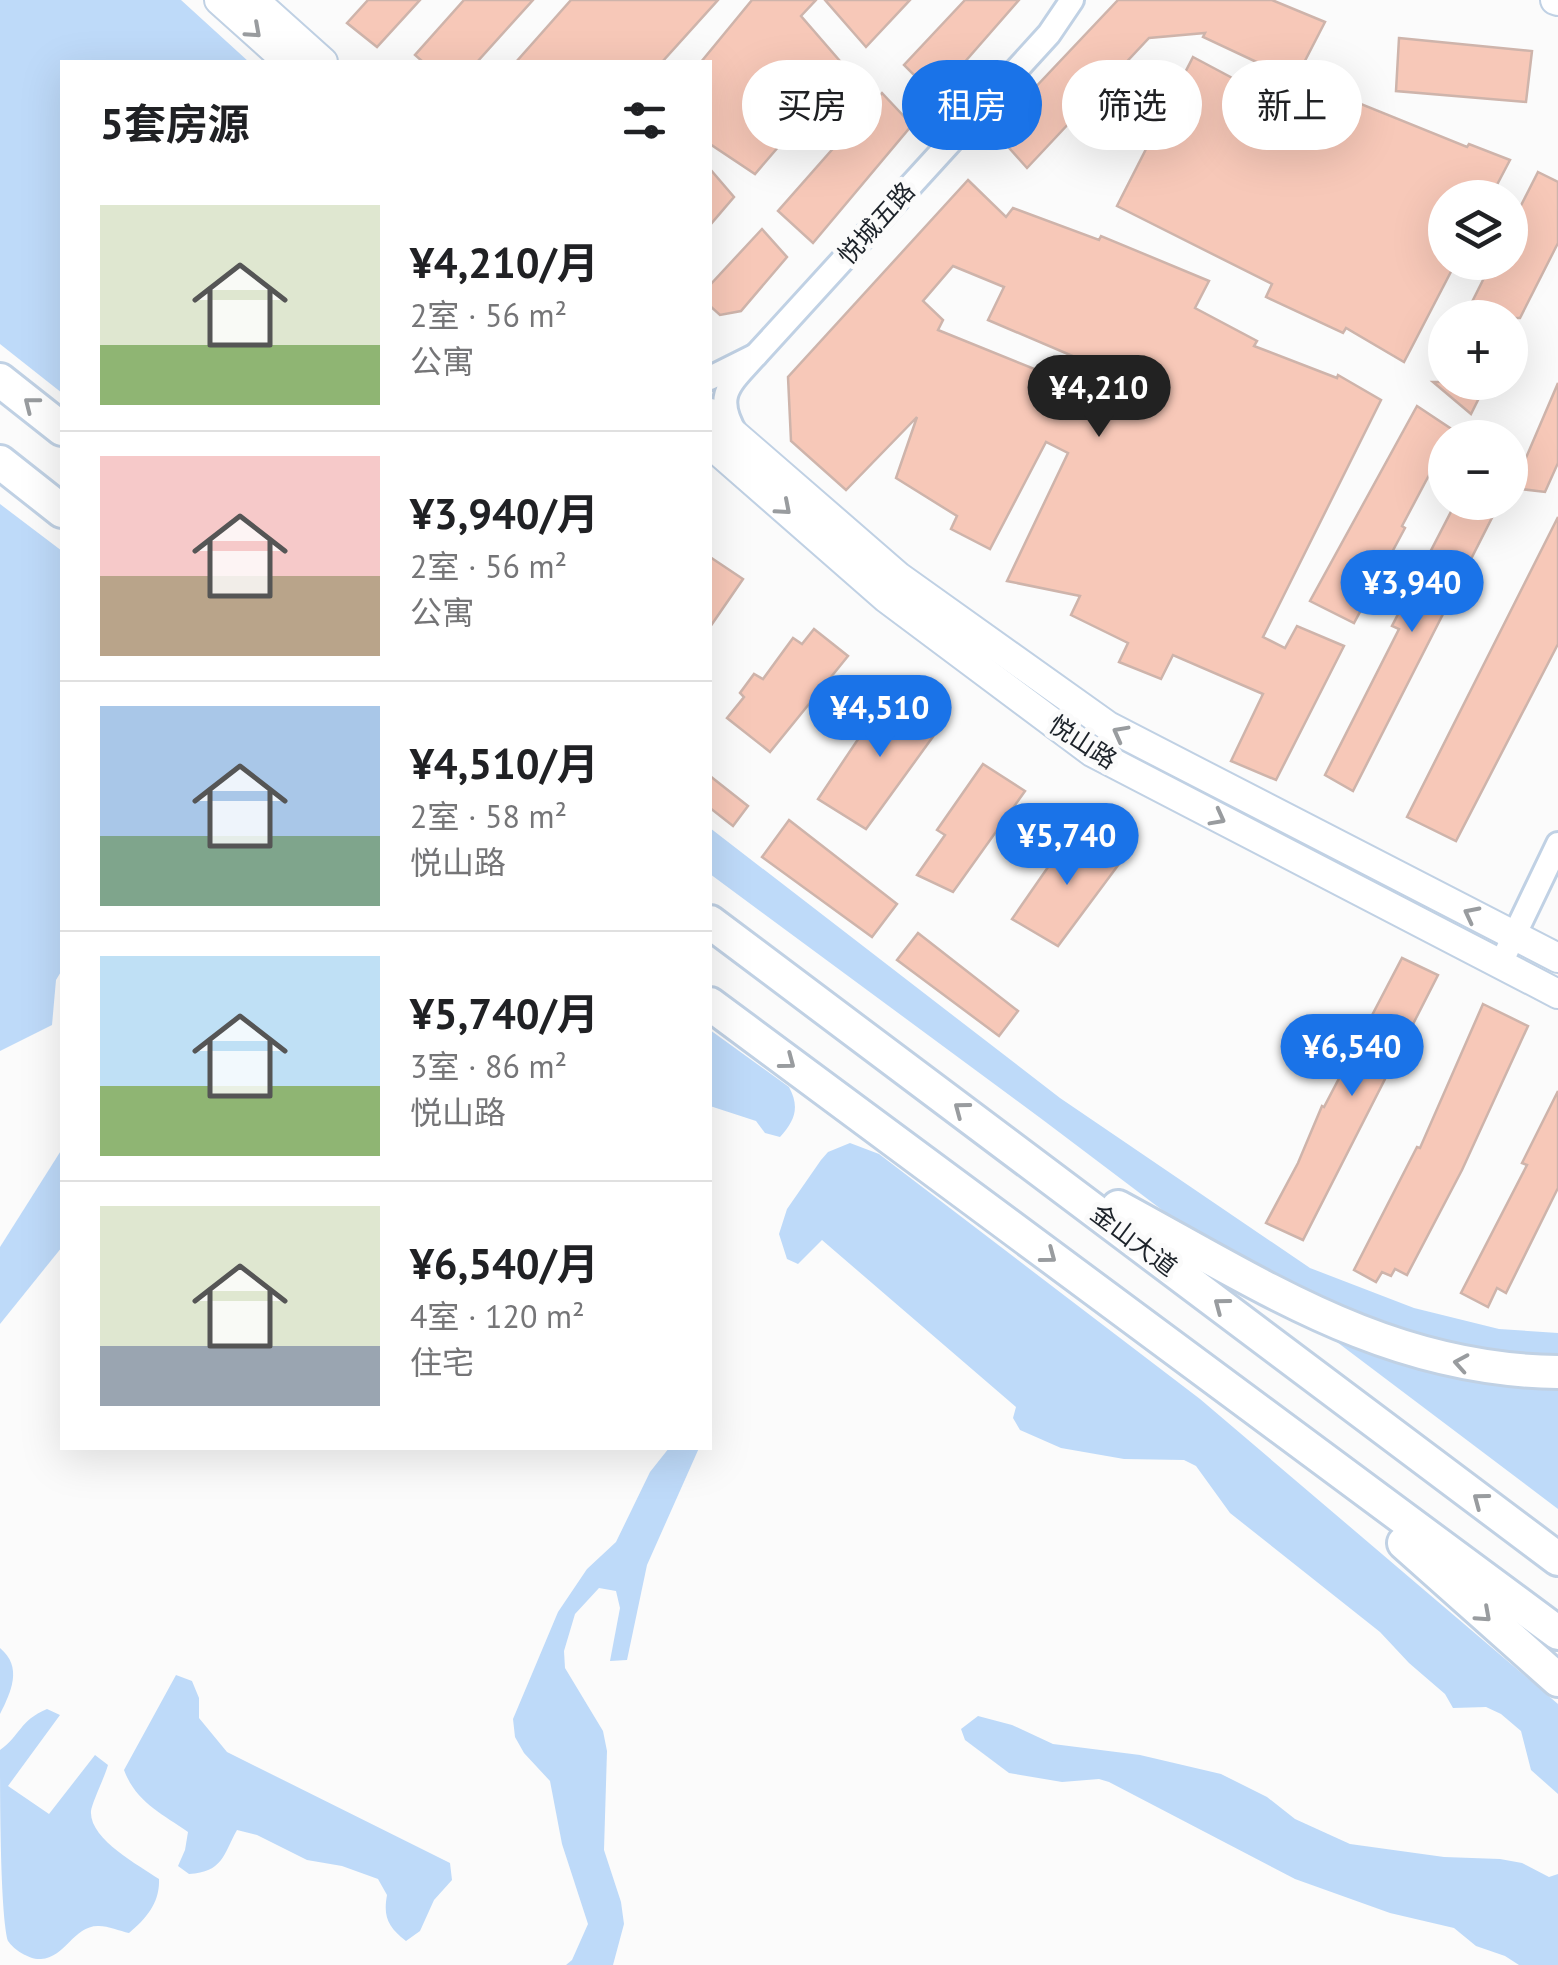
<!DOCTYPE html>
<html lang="zh">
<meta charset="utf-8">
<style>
body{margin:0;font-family:"PT Sans","Noto Sans SC",sans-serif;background:#f2f2f2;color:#202124;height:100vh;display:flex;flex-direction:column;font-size:38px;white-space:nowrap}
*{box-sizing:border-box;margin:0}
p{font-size:32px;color:#757577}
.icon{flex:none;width:55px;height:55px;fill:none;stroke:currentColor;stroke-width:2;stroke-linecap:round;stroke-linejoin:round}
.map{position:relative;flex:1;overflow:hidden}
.drawer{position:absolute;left:60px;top:60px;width:652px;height:1390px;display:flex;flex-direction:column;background:#fff;border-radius:0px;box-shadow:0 10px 40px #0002}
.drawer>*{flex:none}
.banner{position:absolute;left:742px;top:60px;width:665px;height:90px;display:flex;gap:20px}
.tools{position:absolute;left:1428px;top:180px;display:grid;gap:20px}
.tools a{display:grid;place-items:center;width:100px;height:100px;border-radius:50%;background:#fff;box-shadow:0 10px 40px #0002;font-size:50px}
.price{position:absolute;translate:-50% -85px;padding:0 22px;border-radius:35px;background:#1a73e8;color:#fff;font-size:32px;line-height:65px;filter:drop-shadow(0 2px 5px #0008)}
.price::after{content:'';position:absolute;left:50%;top:60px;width:30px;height:22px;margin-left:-15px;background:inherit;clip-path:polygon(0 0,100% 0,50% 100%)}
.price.current{background:#222;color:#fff}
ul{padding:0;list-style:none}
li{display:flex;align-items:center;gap:30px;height:250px;padding:0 40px}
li+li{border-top:2px solid #e0e0e0}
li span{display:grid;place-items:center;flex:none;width:280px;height:200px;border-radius:0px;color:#555}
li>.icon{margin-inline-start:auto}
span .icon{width:120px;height:120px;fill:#fffc;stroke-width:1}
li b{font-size:42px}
h2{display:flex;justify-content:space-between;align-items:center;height:120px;padding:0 40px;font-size:42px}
.pill{padding:0 35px;border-radius:45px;background:#fff;box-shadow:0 10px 40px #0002;font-size:35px;line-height:90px}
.pill.current{background:#1a73e8;color:#fff}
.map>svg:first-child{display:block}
</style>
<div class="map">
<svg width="1558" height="1965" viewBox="0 0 1558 1965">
<rect width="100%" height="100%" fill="#fbfbfb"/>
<g fill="#bedaf9">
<path d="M0 0H181L249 62H62V393L0 344Z"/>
<path d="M0 504 62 551V970L56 980 52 1025 0 1051Z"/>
<path d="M710 828 1060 1098 1310 1268 1414 1308 1499 1329 1558 1333V1509L1043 1120 710 874Z"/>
<path d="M710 1030 789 1087C800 1107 795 1121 780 1137L765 1133 756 1121 710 1106Z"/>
<path d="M850 1143 879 1154 1200 1399 1558 1704V1794L1531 1770 1521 1731 1501 1714 1486 1707 1453 1708 1445 1694 1409 1663 1380 1632 1230 1513 1196 1466 1184 1460 1124 1459 1061 1448 1020 1430 1013 1418 1016 1407 822 1240 798 1264 787 1259 779 1234 787 1209 821 1160 828 1152Z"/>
<path d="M62 1149V1247L0 1324V1247Z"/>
<path d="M669 1448H699L647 1565 627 1660 610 1661 620 1608 616 1591 599 1588 575 1614 564 1651 565 1668 603 1731 607 1751 604 1850 621 1902 624 1924 613 1965H566L572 1960 588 1924 562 1844 550 1781 524 1753 515 1737 513 1719 558 1612 587 1569 616 1542 650 1472Z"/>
<path d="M0 1648C23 1667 11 1692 0 1714Z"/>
<path d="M176 1675 192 1681 199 1698V1718L227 1752 450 1863 452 1880 434 1900 420 1931 406 1941C388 1927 383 1917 387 1895L378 1879 342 1866 307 1860 257 1835 237 1830C223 1855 223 1872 189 1874L178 1866 185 1850 188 1832C161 1813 136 1802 124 1770Z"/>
<path d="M47 1709 60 1715 8 1786 49 1814 95 1755 108 1765C105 1776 92 1803 91 1811 89 1839 139 1865 159 1879 160 1902 147 1918 129 1933 120 1931 108 1926 99 1926 74 1925 65 1958 41 1959 30 1960 14 1950 8 1941 0 1913 0 1788 0 1750 21 1735 19 1721 47 1709Z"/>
<path d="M978 1716 1012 1725 1053 1744 1140 1755 1221 1774 1267 1797 1295 1819 1350 1844 1444 1857 1500 1859 1522 1863 1549 1877 1558 1874V1965H1519L1505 1956 1476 1946 1454 1928 1390 1913 1295 1879 1109 1782 1099 1779 1062 1782 1009 1773 965 1740 961 1729Z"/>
</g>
<g fill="#f7c8b8" stroke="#ceb4ab" stroke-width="2.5" fill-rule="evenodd">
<path d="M368 0H420L377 47 347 23Z"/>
<path d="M464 0H533L477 62H423L415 55Z"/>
<path d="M571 0H718L662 62H516Z"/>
<path d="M752 0H816L801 16 846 68 755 174 710 144V62H701Z"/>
<path d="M825 0H910L866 47Z"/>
<path d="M965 0H1019L935 96 904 65Z"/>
<path d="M1118 0H1272L1325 22 1295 80 1203 37 1205 33 1149 38 1027 168 994 131Z"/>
<path d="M1399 38 1532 51 1526 102 1396 91Z"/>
<path d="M1193 57 1313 121 1329 91 1467 147 1469 144 1510 160 1490 198H1445V262H1456L1404 362 1346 328 1343 333 1266 297 1272 284 1117 206Z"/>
<path d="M882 93 912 125 813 243 778 211Z"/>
<path d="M710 169 734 197 710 225Z"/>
<path d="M1538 172 1558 182V243L1520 318H1464L1492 262H1510V227Z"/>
<path d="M968 180 1006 217 1013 208 1099 240 1101 236 1209 281 1195 308 1257 341 1254 346 1337 378 1338 375 1381 400 1263 637 1285 648 1297 626 1344 646 1276 780 1231 761 1263 694 1173 655 1161 679 1119 662 1128 643 1071 615 1080 596 1007 581 1068 453 1046 442 990 549 951 529 957 516 896 478 917 417 846 490 791 441 788 377ZM953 266 1004 287 988 320 1089 363 1079 387 938 330 943 320 923 301Z"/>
<path d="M762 229 787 257 741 311 720 315 710 306V285Z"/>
<path d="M1433 382H1487L1471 414Z"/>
<path d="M1558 383V463L1545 492 1513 488Z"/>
<path d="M1417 406 1453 430 1449 438H1445V445L1402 526 1405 528 1354 623 1310 601Z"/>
<path d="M1456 502H1500L1353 791 1325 775 1399 629 1392 626Z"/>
<path d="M1558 517V644L1456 841 1407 817Z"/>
<path d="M710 557 743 579 710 627Z"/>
<path d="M814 629 848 656 770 752 727 718 744 697 740 693 754 674 763 679 793 638 802 644Z"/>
<path d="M893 687 940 727 866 829 818 799Z"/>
<path d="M983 764 1025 791 953 892 917 875 945 835 937 830Z"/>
<path d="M710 776 748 806 733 826 710 808Z"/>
<path d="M789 820 897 904 872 937 762 857Z"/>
<path d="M1089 831 1122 860 1058 946 1012 919 1071 834 1081 841Z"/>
<path d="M918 933 1018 1011 999 1036 897 960Z"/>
<path d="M1402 958 1438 975 1303 1240 1266 1223 1298 1163 1322 1106 1324 1107Z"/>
<path d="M1483 1004 1528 1026 1462 1170 1407 1275 1395 1269 1391 1276 1382 1272 1376 1282 1354 1270 1417 1147 1420 1148Z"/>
<path d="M1558 1091V1188L1506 1293 1497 1288 1488 1307 1461 1293 1527 1165 1522 1163Z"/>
</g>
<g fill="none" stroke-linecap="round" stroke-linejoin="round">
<defs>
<g id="minor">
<path d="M756 355 1049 34 1072 0"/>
<path d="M710 378 756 355C730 384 713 395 736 434"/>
<path d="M1500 965 1558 844"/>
</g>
<g id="major">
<path d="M219 0 288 62"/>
<path d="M254 0 323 62"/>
<path d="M1555 0 1558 1"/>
<path d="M710 413 899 577 1108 726 1558 958"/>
<path d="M710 444 886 598 1092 752 1558 994"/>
</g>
<g id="highway">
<path d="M0 380 62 429"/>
<path d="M0 462 62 511"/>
<path d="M710 922 1558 1559"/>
<path d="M710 1004 1558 1633"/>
<path d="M1118 1207C1264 1286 1387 1370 1558 1372"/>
<path d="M1404 1543 1558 1680"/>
</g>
</defs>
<use href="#minor" stroke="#c0d1e4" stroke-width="28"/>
<use href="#major" stroke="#c0d1e4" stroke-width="32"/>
<use href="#highway" stroke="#c0d1e4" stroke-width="38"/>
<use href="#minor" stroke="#fff" stroke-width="22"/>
<use href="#major" stroke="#fff" stroke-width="28"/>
<use href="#highway" stroke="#fff" stroke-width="32"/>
</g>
<defs><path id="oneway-chevron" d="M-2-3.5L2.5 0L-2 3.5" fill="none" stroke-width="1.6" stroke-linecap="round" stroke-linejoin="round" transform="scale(2.5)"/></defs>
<g stroke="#999c9f">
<use href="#oneway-chevron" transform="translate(254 31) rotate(42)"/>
<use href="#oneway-chevron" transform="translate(31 404) rotate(-142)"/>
<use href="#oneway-chevron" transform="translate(784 508) rotate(41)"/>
<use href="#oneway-chevron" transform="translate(1120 733) rotate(-152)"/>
<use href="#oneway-chevron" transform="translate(1218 818) rotate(28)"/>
<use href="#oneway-chevron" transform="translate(1471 914) rotate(-153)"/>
<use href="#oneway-chevron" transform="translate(788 1062) rotate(37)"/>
<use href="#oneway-chevron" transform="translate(961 1109) rotate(-143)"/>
<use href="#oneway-chevron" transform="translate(1049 1256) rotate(37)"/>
<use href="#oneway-chevron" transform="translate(1221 1305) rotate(-143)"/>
<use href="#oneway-chevron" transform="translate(1461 1363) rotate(-170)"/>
<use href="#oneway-chevron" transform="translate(1480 1500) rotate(-143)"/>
<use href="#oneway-chevron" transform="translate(1484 1615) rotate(42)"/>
</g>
<g text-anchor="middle" stroke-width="10" stroke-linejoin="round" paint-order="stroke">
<g font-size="25" fill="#1c2229" stroke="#fbfbfb">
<text transform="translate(876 223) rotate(-48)" y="9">悦城五路</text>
<text transform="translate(1083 742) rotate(33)" y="9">悦山路</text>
<text transform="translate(1134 1240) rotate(37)" y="9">金山大道</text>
</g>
</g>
</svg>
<div class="tools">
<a><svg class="icon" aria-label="layers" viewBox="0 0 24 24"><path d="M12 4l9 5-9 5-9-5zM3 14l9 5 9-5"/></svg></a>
<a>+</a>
<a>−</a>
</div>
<b class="price current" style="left:1099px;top:440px">¥4,210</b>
<b class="price" style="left:1412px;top:635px">¥3,940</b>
<b class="price" style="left:880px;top:760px">¥4,510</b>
<b class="price" style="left:1067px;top:888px">¥5,740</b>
<b class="price" style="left:1352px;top:1099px">¥6,540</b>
<div class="banner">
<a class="pill">买房</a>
<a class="pill current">租房</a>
<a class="pill">筛选</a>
<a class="pill">新上</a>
</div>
<section class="drawer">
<h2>5套房源<svg class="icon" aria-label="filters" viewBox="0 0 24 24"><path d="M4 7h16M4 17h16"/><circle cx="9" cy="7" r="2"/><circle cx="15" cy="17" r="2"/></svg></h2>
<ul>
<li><span style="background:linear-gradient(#dfe7d0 70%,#8fb573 0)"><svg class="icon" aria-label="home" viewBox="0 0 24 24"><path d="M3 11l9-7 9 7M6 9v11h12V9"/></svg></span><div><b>¥4,210/月</b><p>2室 · 56 m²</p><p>公寓</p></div></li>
<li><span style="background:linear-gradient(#f6c9c9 60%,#b9a48a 0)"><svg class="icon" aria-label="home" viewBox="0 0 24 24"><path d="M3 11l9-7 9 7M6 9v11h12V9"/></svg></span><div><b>¥3,940/月</b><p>2室 · 56 m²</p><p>公寓</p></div></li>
<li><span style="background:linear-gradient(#a9c7e8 65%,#7fa58c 0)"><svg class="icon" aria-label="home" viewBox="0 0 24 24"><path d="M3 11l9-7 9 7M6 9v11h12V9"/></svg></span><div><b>¥4,510/月</b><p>2室 · 58 m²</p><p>悦山路</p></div></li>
<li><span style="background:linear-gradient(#bfe0f5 65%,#8fb573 0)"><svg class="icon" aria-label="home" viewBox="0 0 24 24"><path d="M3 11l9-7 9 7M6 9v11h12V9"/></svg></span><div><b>¥5,740/月</b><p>3室 · 86 m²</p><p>悦山路</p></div></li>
<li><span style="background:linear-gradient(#dfe7d0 70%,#9aa5b1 0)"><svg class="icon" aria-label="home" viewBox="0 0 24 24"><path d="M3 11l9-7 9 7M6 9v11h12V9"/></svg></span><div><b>¥6,540/月</b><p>4室 · 120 m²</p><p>住宅</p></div></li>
</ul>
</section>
</div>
